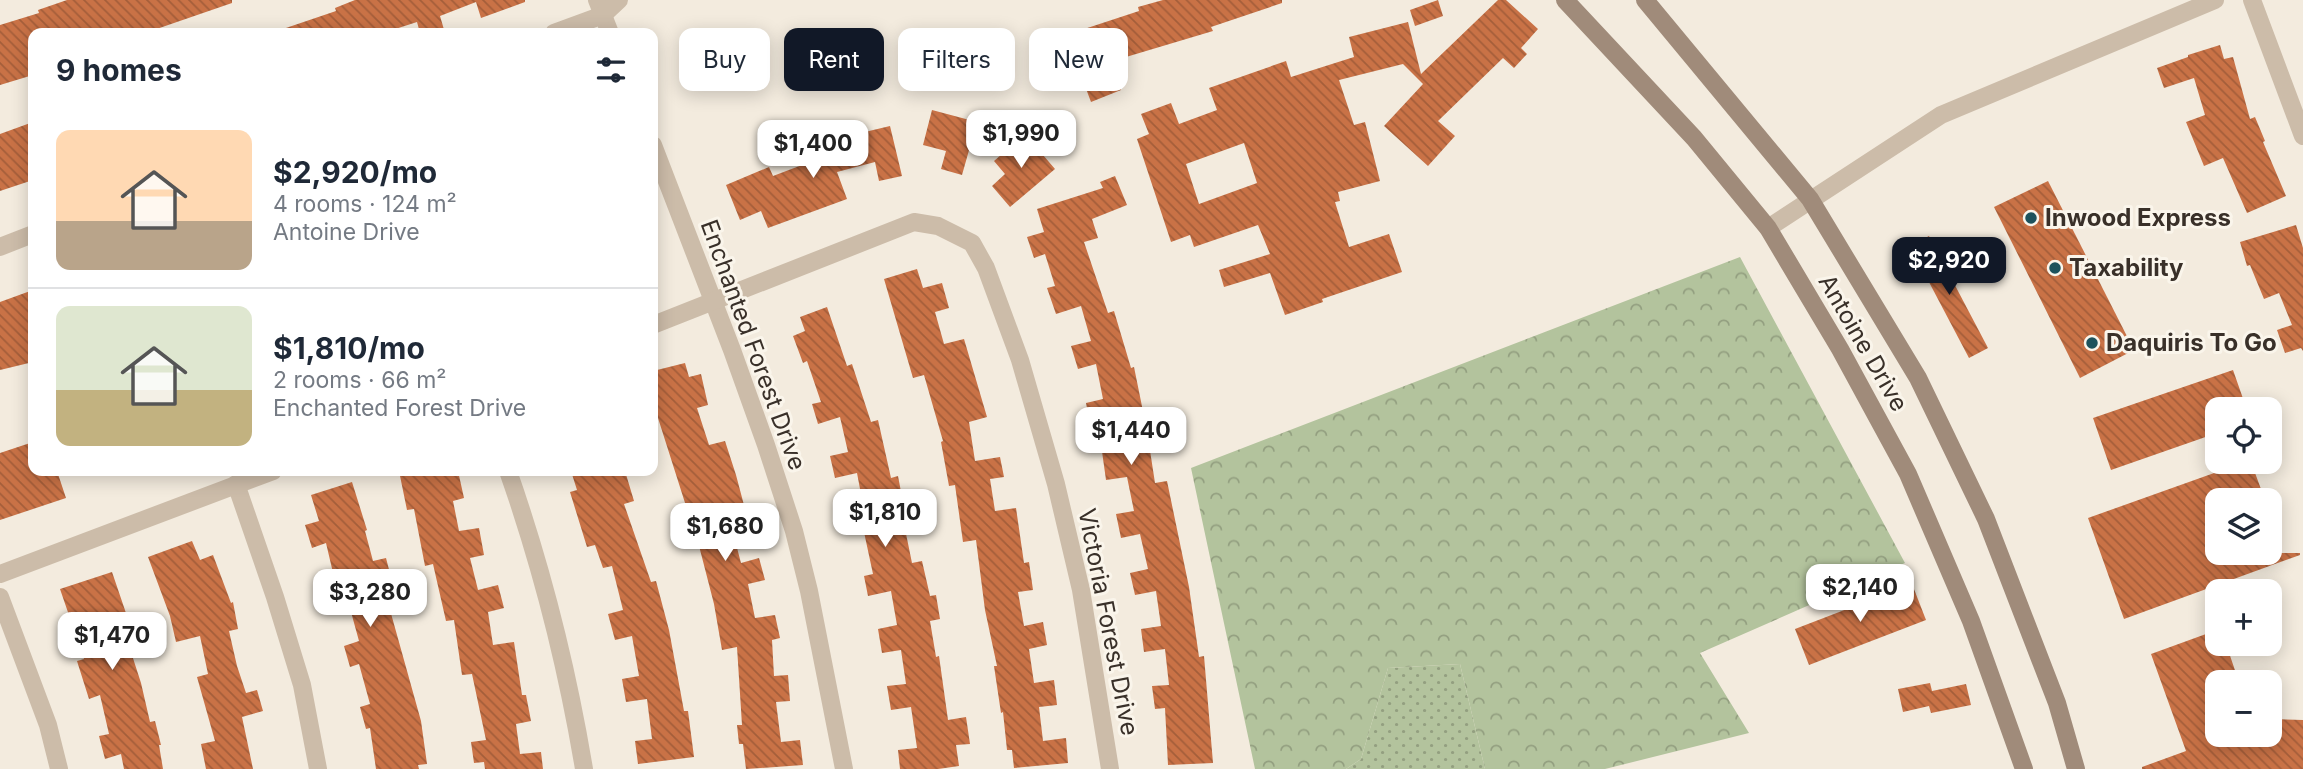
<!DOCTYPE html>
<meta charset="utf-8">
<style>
body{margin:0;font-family:Inter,sans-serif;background:#f6f6f7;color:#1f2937;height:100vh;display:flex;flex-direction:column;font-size:26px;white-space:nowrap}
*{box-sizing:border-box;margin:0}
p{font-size:23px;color:#747a83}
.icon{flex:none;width:38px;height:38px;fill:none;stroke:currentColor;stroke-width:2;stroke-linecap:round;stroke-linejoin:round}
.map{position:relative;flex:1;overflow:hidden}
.panel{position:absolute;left:28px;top:28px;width:630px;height:448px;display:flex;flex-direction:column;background:#fff;border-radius:14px;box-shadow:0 4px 18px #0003}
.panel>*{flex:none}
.hud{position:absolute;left:679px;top:28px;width:665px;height:63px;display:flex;gap:14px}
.controls{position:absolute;left:2205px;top:397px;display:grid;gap:14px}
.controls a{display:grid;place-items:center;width:77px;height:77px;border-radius:14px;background:#fff;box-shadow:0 4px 18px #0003;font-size:35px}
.price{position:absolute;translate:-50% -60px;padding:0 16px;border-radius:14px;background:#fff;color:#222;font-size:23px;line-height:46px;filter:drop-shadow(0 2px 4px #0008)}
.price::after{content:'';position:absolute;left:50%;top:42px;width:21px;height:16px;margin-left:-10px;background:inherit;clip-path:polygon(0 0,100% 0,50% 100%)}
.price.active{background:#111827;color:#fff}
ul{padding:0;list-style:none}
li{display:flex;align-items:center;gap:21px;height:175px;padding:0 28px}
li+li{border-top:2px solid #e0e1e3}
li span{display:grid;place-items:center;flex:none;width:196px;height:140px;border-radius:14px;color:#555}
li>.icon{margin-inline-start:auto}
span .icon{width:84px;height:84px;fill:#fffc;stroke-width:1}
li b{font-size:30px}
h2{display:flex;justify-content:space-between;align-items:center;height:84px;padding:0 28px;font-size:30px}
.tag{padding:0 24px;border-radius:14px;background:#fff;box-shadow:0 4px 18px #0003;font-size:24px;line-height:63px}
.tag.active{background:#111827;color:#fff}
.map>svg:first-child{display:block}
</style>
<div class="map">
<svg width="2303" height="769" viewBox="0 0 2303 769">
<defs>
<pattern id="grass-dots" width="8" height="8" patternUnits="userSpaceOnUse" patternTransform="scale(1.75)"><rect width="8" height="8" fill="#b3c39d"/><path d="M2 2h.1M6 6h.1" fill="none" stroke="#939f80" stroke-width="1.8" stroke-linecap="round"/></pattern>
<pattern id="forest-crowns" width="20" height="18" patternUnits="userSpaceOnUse" patternTransform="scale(1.75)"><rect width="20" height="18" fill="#b3c39d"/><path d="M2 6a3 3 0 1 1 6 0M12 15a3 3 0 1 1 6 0" fill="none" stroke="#939f80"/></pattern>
<pattern id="building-back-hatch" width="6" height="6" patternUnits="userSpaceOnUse" patternTransform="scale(1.75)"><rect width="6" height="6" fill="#c97246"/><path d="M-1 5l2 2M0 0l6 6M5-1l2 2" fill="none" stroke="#a45e3a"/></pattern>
</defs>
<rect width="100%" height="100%" fill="#f3ebde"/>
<path fill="url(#grass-dots)" d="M1460 664 1485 769H1346L1361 759 1388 668Z"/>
<path fill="url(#forest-crowns)" d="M1740 257 1905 563 1700 653 1749 733 1605 769H1485L1460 664 1388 668 1361 759 1346 769H1255L1191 468Z"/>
<g fill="url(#building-back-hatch)" fill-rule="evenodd">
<path d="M67 0H232V3L145 33H33V75L0 85V25L39 13 38 10Z"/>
<path d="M355 0H525V2L481 18 476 2 440 16 445 33H420L417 22 383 33H281L280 30 336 11 335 8Z"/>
<path d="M1163 0H1282V3L1211 27 1213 31 1126 57 1128 63 1112 68 1121 90 1091 102 1082 78 1070 82 1063 62 1070 60 1063 36 1139 11 1138 7Z"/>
<path d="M1438 0 1443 16 1415 26 1410 10Z"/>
<path d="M1498 0H1506L1538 29 1521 48 1527 54 1514 68 1503 58 1438 121 1455 136 1428 166 1384 126 1423 84 1403 64 1339 80 1354 125 1365 122 1380 181 1338 192 1340 201 1335 202 1349 247 1389 234 1402 272 1322 299 1323 302 1285 315 1270 273 1224 287 1219 270 1270 254 1258 225 1194 247 1190 235 1171 242 1137 139 1149 134 1141 114 1171 103 1179 124 1217 110 1209 88 1286 61 1291 77 1354 57 1349 37 1408 22 1421 74ZM1244 143 1257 183 1199 204 1186 164Z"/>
<path d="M2220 45 2224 59 2233 57 2250 119 2255 117 2265 141 2263 142 2286 196 2247 213 2223 158 2204 166 2186 122 2205 115 2194 78 2164 88 2157 68 2188 57V55Z"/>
<path d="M932 110 977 122 962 175 941 169 946 151 923 145Z"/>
<path d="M33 122V180L0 191V134Z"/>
<path d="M890 126 902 176 879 181 875 162 837 172 847 199 768 228 761 211 740 220 726 185 769 167 773 176 847 148 844 137Z"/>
<path d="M1025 134 1055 169 1010 207 992 186 1005 174 994 161Z"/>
<path d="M1115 176 1127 205 1092 219 1098 238 1084 242 1108 313 1114 311 1131 368 1134 367 1147 431 1155 483 1167 481 1189 587 1199 657 1204 656 1213 763 1168 765 1165 708 1155 709 1152 686 1169 685 1165 649 1144 652 1141 629 1161 626 1156 591 1135 595 1130 573 1148 569 1140 534 1121 538 1116 514 1134 511 1127 477 1106 480 1098 423 1090 425 1086 403 1103 399 1096 364 1078 369 1071 346 1091 341 1081 306 1056 314 1047 288 1055 286 1045 254 1034 258 1027 237 1044 232 1037 209 1103 188 1100 182Z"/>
<path d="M2048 181 2134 350 2080 378 1994 207Z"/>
<path d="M2296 225 2303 248V351L2301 348 2285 353 2277 330 2292 325 2279 293 2264 299 2250 265 2247 266 2240 242Z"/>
<path d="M1929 236 1988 348 1969 358 1910 246Z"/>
<path d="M917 269 923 288 942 283 949 308 935 312 944 344 964 339 987 417 969 422 975 461 1000 457 1004 477 990 479 995 511 1016 508 1024 563 1029 562 1033 590 1018 592 1024 626 1043 622 1047 645 1029 649 1034 683 1054 680 1057 705 1039 707 1043 741 1066 738 1068 763 1014 768 1012 750H1007L1003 712 1001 713 994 666H997L985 610 976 540 963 542 955 485 949 486 941 442 943 441 924 375 913 378 884 279Z"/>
<path d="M33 290V362L0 370V302Z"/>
<path d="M827 307 847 366 852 364 871 422 878 420 891 478 898 476 907 523 904 524 912 563 922 561 930 596 936 595 940 619 930 621 936 657 939 656 948 720 966 717 970 744 956 745 959 766 938 769H900L898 750 917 748 911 707 891 710 887 686 906 684 901 650 882 653 878 629 897 625 891 591 868 596 864 576 873 574 864 532 851 534 847 513 864 510 857 473 835 478 830 456 848 452 840 417 818 424 812 404 821 402 807 361 803 363 793 336 805 331 800 317Z"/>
<path d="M685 363 689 377 701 374 708 405 697 408 709 445 725 441 736 475 749 524 732 529 741 563 759 558 765 580 748 584 755 618 775 615 780 638 772 640 774 676 788 675 790 701 776 702 781 742 800 740 803 765 746 769 743 744H739L737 725H742L737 647 722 650 714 604 697 538 690 540 681 508 686 506 658 418 653 419V371Z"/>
<path d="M2233 370 2247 410H2217V433L2111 470 2093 418Z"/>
<path d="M33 442V471H57L66 498 0 520V453Z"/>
<path d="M2245 462H2251L2265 500H2217V553H2300V555L2124 619 2088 518Z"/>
<path d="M399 471H458L464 498 453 501 459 531 479 528 484 555 470 558 478 590 498 585 504 608 488 612 493 645 514 642 522 695H526L531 721 516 724 520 754 541 752 543 769H485L484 762 474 763 471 742 486 740 472 674 462 675 454 620 446 621 433 564 425 566 414 509 407 510Z"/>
<path d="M571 471H625L634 501 624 504 651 582 656 581 669 630 684 711H688L694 757 638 764 635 741 652 739 647 699 626 702 622 679 639 676 632 636 615 640 608 614 623 610 612 566 603 568 595 545 587 547 570 492 577 490Z"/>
<path d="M352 482 367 530 365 531 373 561 386 558 394 589 385 592 421 721 427 764 418 765 419 769H376L370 728 366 729 360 707 370 704 359 664 350 667 344 646 359 641 348 601 331 605 324 579 334 577 326 543 312 548 305 525 319 521 311 495Z"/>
<path d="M192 541 200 560 213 555 231 603 233 602 238 629 229 631 237 666 246 693 257 690 263 711 242 717 253 769H206L201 744 215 741 197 677 208 674 200 636 176 642 170 616 148 557Z"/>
<path d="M112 572 128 619 121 621 141 683 150 722 155 721 161 745H159L163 769H124L121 754 105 759 99 736 109 734 100 695 89 699 77 661 84 659 60 589Z"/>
<path d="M1912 584 1926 620 1809 665 1795 629Z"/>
<path d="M2217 630V644H2226L2239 682H2217V735H2270V719L2303 720V769H2142V767L2186 751 2151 654Z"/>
<path d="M1930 683 1932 691 1966 684 1971 705 1931 713 1929 706 1903 712 1898 689Z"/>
</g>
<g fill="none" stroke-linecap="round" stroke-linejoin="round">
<g stroke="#ccbca9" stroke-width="18">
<path d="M597 0 610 33"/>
<path d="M2252 0 2303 136"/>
<path d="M554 33 603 15 619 0"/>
<path d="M653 145 732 350 766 445 794 531 809 591 844 769"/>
<path d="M1768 228 1941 115 2215 0"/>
<path d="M0 247 33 234"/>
<path d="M653 325 914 222 938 226 972 243 986 268 1020 360 1056 484 1081 590 1110 769"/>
<path d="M508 471C542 568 567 667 584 769"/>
<path d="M236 484 275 597 302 685 318 769"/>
<path d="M0 574 273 471"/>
<path d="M0 597 48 725 59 769"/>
</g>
<g stroke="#a08b7a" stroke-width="18">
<path d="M1565 0 1694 138 1768 228 1840 349 1908 474 1971 621 2024 769"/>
<path d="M1645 0 1810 199 1918 378 1986 519 2057 703 2076 769"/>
</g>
</g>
<g fill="#1d525c" stroke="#faf5eb" stroke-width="2.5">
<circle cx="2031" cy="218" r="7"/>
<circle cx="2055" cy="268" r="7"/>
<circle cx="2092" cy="343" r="7"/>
</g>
<g text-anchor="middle" stroke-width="6" stroke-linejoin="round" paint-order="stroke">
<g font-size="24" font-weight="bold" fill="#393029" stroke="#faf5eb" text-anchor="start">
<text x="2045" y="226">Inwood Express</text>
<text x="2069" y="276">Taxability</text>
<text x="2106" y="351">Daquiris To Go</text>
</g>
<g font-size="24" fill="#393029" stroke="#faf5eb">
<text transform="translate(1863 343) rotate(60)" y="8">Antoine Drive</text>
<text transform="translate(753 345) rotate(70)" y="8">Enchanted Forest Drive</text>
<text transform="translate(1108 622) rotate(79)" y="8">Victoria Forest Drive</text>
</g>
</g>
</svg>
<div class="controls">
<a><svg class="icon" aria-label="locate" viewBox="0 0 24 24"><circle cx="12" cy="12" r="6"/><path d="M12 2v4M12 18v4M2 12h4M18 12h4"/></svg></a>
<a><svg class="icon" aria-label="layers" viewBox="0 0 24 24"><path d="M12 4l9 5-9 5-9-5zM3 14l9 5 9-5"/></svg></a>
<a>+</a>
<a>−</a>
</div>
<b class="price" style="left:1021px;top:170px">$1,990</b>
<b class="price" style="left:813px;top:180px">$1,400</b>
<b class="price active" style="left:1949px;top:297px">$2,920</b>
<b class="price" style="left:1131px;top:467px">$1,440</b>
<b class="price" style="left:885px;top:549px">$1,810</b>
<b class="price" style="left:725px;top:563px">$1,680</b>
<b class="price" style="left:1860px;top:624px">$2,140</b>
<b class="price" style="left:370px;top:629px">$3,280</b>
<b class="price" style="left:112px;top:672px">$1,470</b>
<div class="hud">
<a class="tag">Buy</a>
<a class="tag active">Rent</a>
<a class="tag">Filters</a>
<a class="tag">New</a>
</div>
<section class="panel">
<h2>9 homes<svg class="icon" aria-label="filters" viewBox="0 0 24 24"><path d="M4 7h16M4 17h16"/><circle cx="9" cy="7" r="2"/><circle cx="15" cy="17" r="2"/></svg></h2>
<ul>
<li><span style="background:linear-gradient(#ffd9b3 65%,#b9a48a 0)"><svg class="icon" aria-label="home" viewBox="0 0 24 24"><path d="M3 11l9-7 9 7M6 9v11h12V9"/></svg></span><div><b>$2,920/mo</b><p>4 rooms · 124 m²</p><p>Antoine Drive</p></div></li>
<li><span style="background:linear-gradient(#dfe7d0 60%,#c2b280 0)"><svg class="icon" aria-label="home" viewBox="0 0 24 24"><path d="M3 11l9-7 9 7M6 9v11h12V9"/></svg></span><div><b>$1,810/mo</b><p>2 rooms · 66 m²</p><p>Enchanted Forest Drive</p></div></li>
</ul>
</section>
</div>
